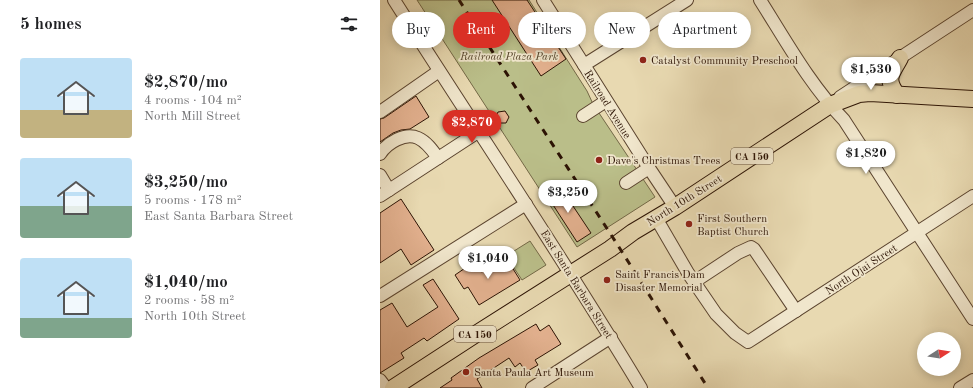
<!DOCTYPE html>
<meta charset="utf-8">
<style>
body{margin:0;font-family:"Old Standard TT",serif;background:#f6f6f6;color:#202124;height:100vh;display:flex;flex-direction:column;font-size:15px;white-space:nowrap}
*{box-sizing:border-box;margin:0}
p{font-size:13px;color:#757577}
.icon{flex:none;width:22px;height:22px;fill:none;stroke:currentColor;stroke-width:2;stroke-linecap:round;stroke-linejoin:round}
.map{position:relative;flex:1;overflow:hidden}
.panel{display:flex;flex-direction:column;background:#fff;width:380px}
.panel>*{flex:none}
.guide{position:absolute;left:12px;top:12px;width:380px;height:36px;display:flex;gap:8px}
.needle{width:26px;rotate:78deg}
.tools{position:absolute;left:537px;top:332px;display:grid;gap:8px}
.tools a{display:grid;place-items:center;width:44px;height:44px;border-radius:50%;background:#fff;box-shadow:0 2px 10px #0003;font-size:20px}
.price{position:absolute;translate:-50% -34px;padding:0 9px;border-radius:14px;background:#fff;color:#222;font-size:13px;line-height:26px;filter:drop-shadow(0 1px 2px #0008)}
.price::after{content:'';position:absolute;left:50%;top:24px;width:12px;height:9px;margin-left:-6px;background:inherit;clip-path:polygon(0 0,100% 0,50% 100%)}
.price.current{background:#d93025;color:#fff}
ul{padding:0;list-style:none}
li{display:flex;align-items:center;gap:12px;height:100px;padding:0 20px}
li span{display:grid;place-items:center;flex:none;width:112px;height:80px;border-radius:4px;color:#555}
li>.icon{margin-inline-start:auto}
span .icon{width:48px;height:48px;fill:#fffc;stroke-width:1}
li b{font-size:17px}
h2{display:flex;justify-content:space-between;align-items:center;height:48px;padding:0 20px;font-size:17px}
.tag{padding:0 14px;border-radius:18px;background:#fff;box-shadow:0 2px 10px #0003;font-size:14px;line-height:36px}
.tag.current{background:#d93025;color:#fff}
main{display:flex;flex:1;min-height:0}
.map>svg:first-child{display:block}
</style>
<main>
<section class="panel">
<h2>5 homes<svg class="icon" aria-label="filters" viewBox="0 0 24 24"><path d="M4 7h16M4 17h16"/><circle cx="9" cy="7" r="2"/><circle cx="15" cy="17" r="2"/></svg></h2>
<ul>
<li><span style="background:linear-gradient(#bfe0f5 65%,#c2b280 0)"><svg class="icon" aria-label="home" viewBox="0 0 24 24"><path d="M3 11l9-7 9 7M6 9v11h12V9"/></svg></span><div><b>$2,870/mo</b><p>4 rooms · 104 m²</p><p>North Mill Street</p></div></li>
<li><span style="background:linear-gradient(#bfe0f5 60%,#7fa58c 0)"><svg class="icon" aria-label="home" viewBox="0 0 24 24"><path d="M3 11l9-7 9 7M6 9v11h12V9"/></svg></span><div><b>$3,250/mo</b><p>5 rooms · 178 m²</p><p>East Santa Barbara Street</p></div></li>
<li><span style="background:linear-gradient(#bfe0f5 75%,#7fa58c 0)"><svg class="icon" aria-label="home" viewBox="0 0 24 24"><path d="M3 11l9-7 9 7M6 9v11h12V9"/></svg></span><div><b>$1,040/mo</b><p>2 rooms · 58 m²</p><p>North 10th Street</p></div></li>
</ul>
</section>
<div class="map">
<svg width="593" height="388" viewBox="0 0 593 388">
<rect width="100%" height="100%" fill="#e8d9b1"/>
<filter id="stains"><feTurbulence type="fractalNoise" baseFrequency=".005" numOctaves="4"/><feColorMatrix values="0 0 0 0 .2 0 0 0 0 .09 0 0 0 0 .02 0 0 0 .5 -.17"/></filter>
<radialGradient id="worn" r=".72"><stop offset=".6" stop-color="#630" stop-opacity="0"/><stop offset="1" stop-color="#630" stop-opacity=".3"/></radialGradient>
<g fill="#babe89" stroke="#736846">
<path d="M37 0H149L207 91 213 104 275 197 197 247Z"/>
<path d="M150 241 166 265 142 280 126 256Z"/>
</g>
<g fill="#e3b18f" stroke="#2c1304">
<path d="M112 0H147L186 59 161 76Z"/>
<path d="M36 96 49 117 30 129 21 130 13 133 0 142V119L4 118Z"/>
<path d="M125 111 129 117 126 123H119L115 118 118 112Z"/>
<path d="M179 185 211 233 197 242 166 194Z"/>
<path d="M21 199 54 250 31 265 21 249 0 263V213Z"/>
<path d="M125 256 140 280 99 305 88 287 84 289 75 275 91 264 93 267 96 265 101 272Z"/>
<path d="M53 279 79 319 47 341 44 338 21 353 24 358 0 373V310L12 303 27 327 58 307 43 285Z"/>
<path d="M156 324 160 331 169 325 181 344 155 360 158 365 146 372 140 363 135 367 129 358 97 379 102 388H60L72 380 71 378 99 358Z"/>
</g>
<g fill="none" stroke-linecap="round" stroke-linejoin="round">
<defs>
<g id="minor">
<path d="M14 0C96 129 182 256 261 388"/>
<path d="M163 0 269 168 295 207"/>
<path d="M380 0C406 41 430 85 464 120L593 319"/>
<path d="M204 65 307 0"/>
<path d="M460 97 593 10"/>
<path d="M0 112 59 71"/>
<path d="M203 116 226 101"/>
<path d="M0 154C7 143 25 132 38 138 47 142 53 151 58 158"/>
<path d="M0 175 9 190"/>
<path d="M246 183 269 168"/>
<path d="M0 196 98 132"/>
<path d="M276 218 308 273 336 314 355 333 368 342 593 196"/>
<path d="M314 282 358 253 371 247 374 249 416 311"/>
<path d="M0 296 146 204"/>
<path d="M0 380 6 388"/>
<path d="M152 388 231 337"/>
<path d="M580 388 593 380"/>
</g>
<g id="major">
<path d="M517 95C505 78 511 75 520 58"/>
<path d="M13 388 96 334 230 249 253 232 295 207 450 105 479 94 490 93 593 99"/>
</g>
</defs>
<use href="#minor" stroke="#5b442f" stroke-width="14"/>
<use href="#major" stroke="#2c1304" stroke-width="18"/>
<use href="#minor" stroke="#f0e6cc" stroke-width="12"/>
<use href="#major" stroke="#e8d9b1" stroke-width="16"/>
<path stroke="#2c1304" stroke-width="3" stroke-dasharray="7 7" stroke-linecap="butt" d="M79 0 237 244 328 388"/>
</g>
<g fill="#8f2418" stroke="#f0e6cc" stroke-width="1.5">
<circle cx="263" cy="60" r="4"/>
<circle cx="219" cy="160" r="4"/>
<circle cx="309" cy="224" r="4"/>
<circle cx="227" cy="280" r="4"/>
<circle cx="86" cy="372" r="4"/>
</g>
<g text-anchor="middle" stroke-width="3.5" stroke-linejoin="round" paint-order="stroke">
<g fill="#f0e6cc" stroke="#675240" stroke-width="1">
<rect x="351" y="148" width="42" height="16" rx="3"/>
<rect x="74" y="326" width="42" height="16" rx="3"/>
</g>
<g font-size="10" font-weight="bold" fill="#2c1304">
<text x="372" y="160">CA 150</text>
<text x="95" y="338">CA 150</text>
</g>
<g font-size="11" font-style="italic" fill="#57462c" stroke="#f0e6cc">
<text x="129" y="60">Railroad Plaza Park</text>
</g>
<g font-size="11" fill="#2c1304" stroke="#f0e6cc" text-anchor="start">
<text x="271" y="64">Catalyst Community Preschool</text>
<text x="227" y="164">Dave's Christmas Trees</text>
<text x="317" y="222">First Southern<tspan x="317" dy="13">Baptist Church</tspan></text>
<text x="235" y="278">Saint Francis Dam<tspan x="235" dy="13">Disaster Memorial</tspan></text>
<text x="94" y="376">Santa Paula Art Museum</text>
</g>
<g font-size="11" fill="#2c1304" stroke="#f0e6cc">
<text transform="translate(228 104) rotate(58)" y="4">Railroad Avenue</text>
<text transform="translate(304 200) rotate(-32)" y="4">North 10th Street</text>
<text transform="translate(481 269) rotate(-33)" y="4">North Ojai Street</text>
<text transform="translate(197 284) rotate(58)" y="4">East Santa Barbara Street</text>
</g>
</g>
<rect width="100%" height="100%" filter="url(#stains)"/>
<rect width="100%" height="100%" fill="url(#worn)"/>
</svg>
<div class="tools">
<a><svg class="needle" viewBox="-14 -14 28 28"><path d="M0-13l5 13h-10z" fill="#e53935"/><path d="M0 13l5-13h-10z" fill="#757577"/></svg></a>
</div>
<b class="price" style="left:491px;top:91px">$1,530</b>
<b class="price current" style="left:92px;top:144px">$2,870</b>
<b class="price" style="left:486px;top:175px">$1,820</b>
<b class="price" style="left:188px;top:214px">$3,250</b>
<b class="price" style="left:108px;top:280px">$1,040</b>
<div class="guide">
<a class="tag">Buy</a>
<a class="tag current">Rent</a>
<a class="tag">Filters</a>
<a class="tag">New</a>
<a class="tag">Apartment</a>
</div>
</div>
</main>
